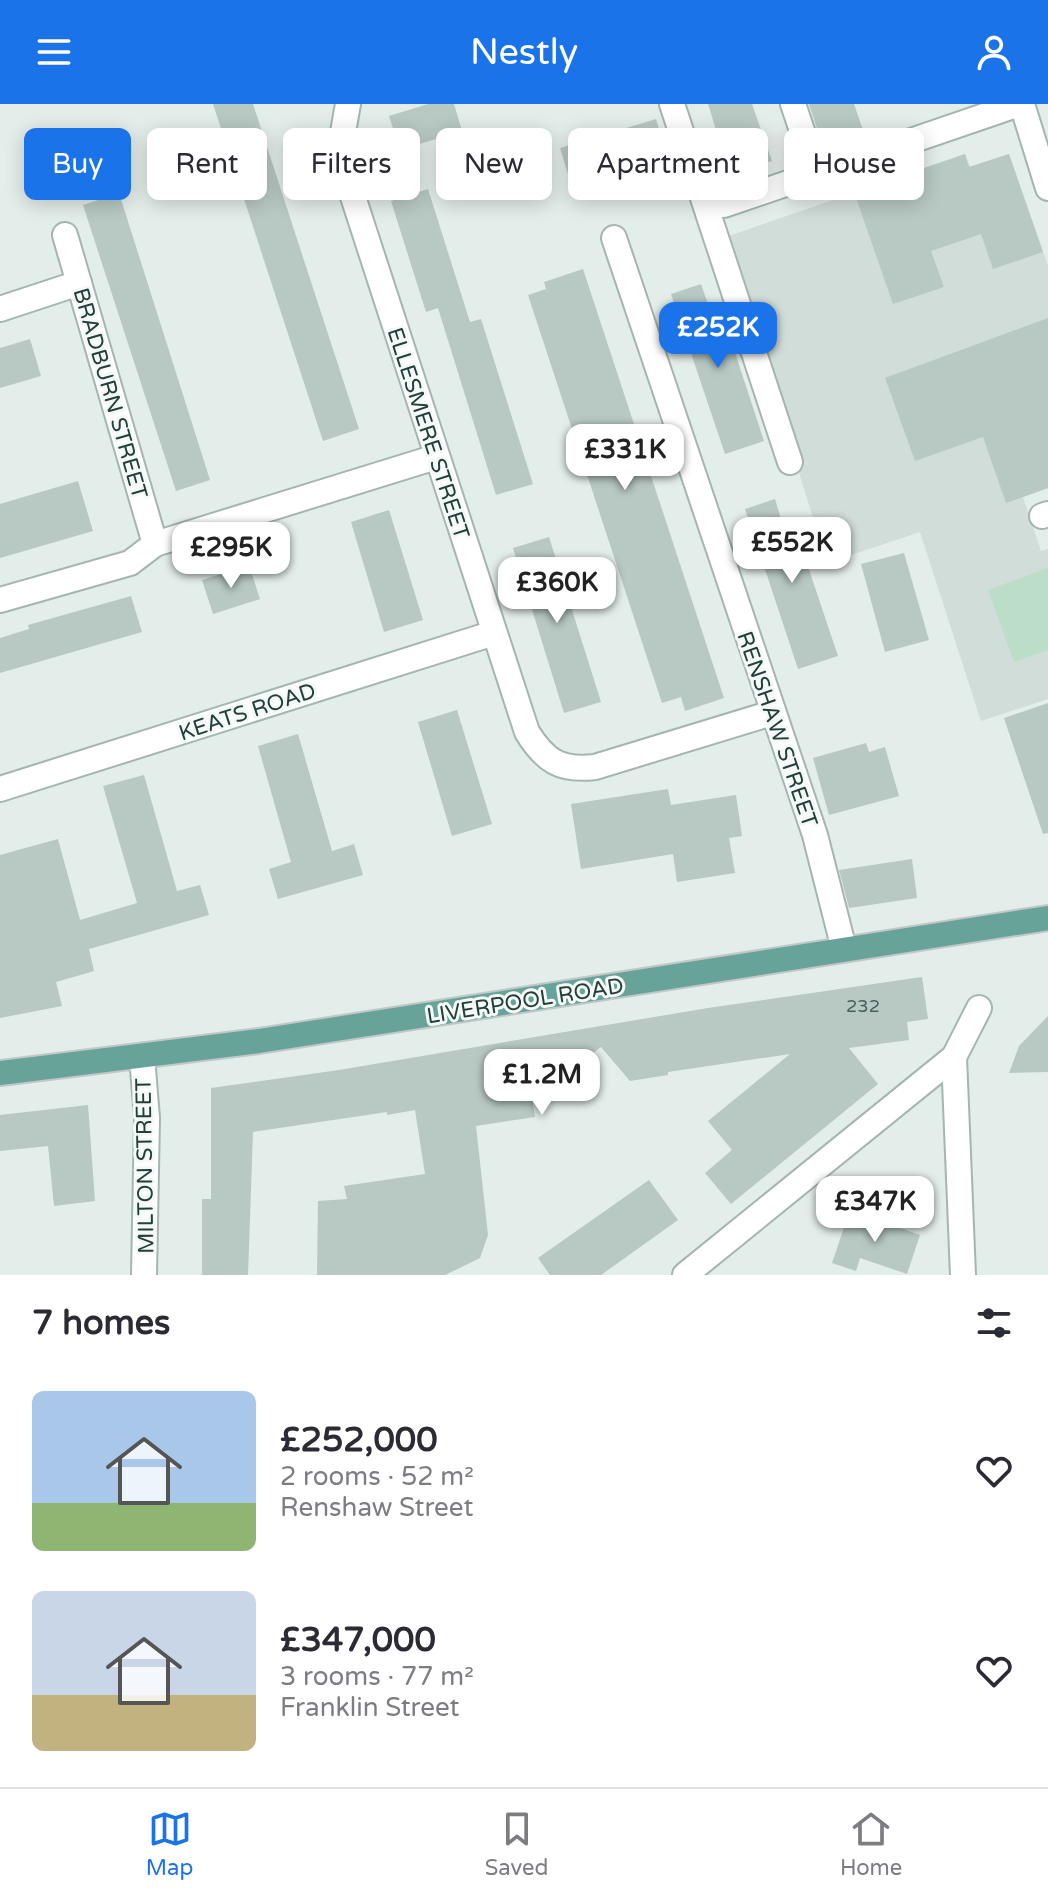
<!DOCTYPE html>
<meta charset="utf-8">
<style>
body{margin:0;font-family:"Varela Round",sans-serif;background:#f2f2f3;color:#2b2b33;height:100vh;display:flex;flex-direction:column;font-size:30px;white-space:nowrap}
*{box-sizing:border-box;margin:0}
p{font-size:26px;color:#7c7c81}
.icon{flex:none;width:44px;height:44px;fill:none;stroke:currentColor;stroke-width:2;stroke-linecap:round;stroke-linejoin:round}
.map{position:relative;height:1171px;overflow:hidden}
.drawer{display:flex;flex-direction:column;background:#fff;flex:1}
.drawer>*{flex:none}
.hud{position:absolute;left:24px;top:24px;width:1000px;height:72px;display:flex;gap:16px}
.price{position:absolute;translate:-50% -68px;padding:0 18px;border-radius:16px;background:#fff;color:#222;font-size:26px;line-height:52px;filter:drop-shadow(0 2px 4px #0008)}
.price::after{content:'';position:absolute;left:50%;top:48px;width:24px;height:18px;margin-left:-12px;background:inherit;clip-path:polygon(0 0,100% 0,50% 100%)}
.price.current{background:#1a73e8;color:#fff}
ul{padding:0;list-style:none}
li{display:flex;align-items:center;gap:24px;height:200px;padding:0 32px}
li span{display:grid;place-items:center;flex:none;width:224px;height:160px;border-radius:12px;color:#555}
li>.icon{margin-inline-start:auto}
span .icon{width:96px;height:96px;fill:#fffc;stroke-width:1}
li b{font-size:34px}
h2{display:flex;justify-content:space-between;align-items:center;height:96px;padding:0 32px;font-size:34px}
.pill{padding:0 28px;border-radius:12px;background:#fff;box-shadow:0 4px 20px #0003;font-size:28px;line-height:72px}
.pill.current{background:#1a73e8;color:#fff}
header{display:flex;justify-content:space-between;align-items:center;height:104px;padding:0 32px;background:#1a73e8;color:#fff;font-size:36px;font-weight:600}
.tab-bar{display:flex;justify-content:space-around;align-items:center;height:112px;border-top:2px solid #e1e1e2;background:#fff;font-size:22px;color:#7c7c81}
.tab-bar a{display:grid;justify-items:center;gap:4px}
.tab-bar .current{color:#1a73e8}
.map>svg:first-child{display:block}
</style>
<header><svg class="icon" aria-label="menu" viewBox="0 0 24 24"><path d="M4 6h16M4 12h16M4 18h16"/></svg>Nestly<svg class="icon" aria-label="person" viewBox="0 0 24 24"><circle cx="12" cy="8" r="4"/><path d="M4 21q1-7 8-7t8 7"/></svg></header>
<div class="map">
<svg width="1048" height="1171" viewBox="0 0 1048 1171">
<rect width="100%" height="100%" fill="#e3ede9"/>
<path fill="#d1ddd9" d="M965 50 970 63 1009 50 1048 162V384L1023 393 1041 447 1048 445V595L981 617 920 428 827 459 726 133Z"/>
<path fill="#bcdec8" d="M1048 464V546L1014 558 988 486Z"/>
<g fill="#b8c8c3">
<path d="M213 0H253L359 325 323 337Z"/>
<path d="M428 0H454L462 27 400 46 389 12Z"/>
<path d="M708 0H752L772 57 730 71Z"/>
<path d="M809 0H854L863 26 822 40Z"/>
<path d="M656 15 667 51 571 80 560 44Z"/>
<path d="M965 50 969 63 1009 50 1043 148 993 165 981 130 931 147 944 183 893 200 854 88Z"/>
<path d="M428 85 470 218 481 215 533 380 496 391 438 204 426 208 391 97Z"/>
<path d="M119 89 210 376 176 387 83 101Z"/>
<path d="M583 165 724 594 685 607 681 593 662 599 528 191 546 185 544 178Z"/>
<path d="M701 180 709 203 719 200 764 337 725 350 671 190Z"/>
<path d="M1048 214V384L1006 399 983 333 915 357 885 274Z"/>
<path d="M30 235 41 272 0 284V244Z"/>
<path d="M78 377 93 427 0 454V400Z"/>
<path d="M775 395 782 418 792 415 838 552 798 565 745 405Z"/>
<path d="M389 406 423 516 384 528 351 418Z"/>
<path d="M549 433 601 598 564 609 513 444Z"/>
<path d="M904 449 929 536 885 548 861 460Z"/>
<path d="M249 461 260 495 213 510 202 476Z"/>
<path d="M131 492 142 528 0 569V534L29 525 28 521Z"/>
<path d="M1048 599V729L1043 730 1004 614Z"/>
<path d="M457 606 492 720 452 732 418 618Z"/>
<path d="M298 630 332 747 354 740 363 771 278 795 269 765 291 758 258 642Z"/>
<path d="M866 639 869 648 885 643 899 692 829 711 813 654Z"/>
<path d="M144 671 177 787 200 781 209 811 89 845 94 867 56 878 62 902 0 914V751L58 735 80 816 137 799 103 682Z"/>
<path d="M668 685 671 701 736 691 742 732 729 734 735 769 677 778 673 750 581 765 571 700Z"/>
<path d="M912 755 917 794 849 804 839 766Z"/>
<path d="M922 873 928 915 907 918 909 936 849 944 878 980 731 1100 705 1069 732 1046 708 1017 790 950 668 968V971L630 977 601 943 571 966 584 985 532 994 535 1013 476 1022 488 1131 480 1154 445 1171H317L318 1097 347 1095 344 1082 425 1070 415 1006 387 1011V1008L253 1028 248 1171H202V1095H211V984L339 966 708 904Z"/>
<path d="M1048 912V968L1009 969 1019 942Z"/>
<path d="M88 1001 95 1097 54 1102 48 1042 0 1047V1011Z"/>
<path d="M649 1076 678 1116 601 1171H550L538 1154Z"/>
<path d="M850 1106 920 1131 907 1170 860 1154 856 1167 832 1159Z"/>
</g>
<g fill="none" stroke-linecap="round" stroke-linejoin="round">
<defs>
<g id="minor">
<path d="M348 0 340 45 344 65 527 628C545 657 560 667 595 663L772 609"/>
<path d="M672 0 790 358"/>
<path d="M793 0 816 68"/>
<path d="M1022 0 1048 84"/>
<path d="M724 101 1019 0"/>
<path d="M65 131 155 440 436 353"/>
<path d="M614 134 815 731 844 845"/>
<path d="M0 205 79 179"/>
<path d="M1042 412 1048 410"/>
<path d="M0 496 130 459 155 440"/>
<path d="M0 685 494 529"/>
<path d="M142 953 147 1014 144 1171"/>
<path d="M954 953 963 1171"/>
<path d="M685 1171 954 953 979 904"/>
</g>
<path id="major" d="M0 969 259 937 1048 814"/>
</defs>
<use href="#minor" stroke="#a5b5b1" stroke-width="28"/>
<use href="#major" stroke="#c1c9c8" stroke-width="28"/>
<use href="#minor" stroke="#fff" stroke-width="24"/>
<use href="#major" stroke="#67a399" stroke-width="24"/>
</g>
<g text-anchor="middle" stroke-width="6" stroke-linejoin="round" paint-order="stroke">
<g font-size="18" fill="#48615c">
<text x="863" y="908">232</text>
</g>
<g font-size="22" fill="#223f39" stroke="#f4f9f7">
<text transform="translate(111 289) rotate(74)" y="8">BRADBURN STREET</text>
<text transform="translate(429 329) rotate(72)" y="8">ELLESMERE STREET</text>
<text transform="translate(247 607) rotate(-18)" y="8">KEATS ROAD</text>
<text transform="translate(778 625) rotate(71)" y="8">RENSHAW STREET</text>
<text transform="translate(525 896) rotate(-9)" y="8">LIVERPOOL ROAD</text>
<text transform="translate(144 1062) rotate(-91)" y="8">MILTON STREET</text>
</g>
</g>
</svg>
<b class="price current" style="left:718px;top:266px">£252K</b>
<b class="price" style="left:625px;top:388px">£331K</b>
<b class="price" style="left:792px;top:481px">£552K</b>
<b class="price" style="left:231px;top:486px">£295K</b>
<b class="price" style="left:557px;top:521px">£360K</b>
<b class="price" style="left:542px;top:1013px">£1.2M</b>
<b class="price" style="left:875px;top:1140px">£347K</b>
<div class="hud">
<a class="pill current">Buy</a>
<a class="pill">Rent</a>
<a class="pill">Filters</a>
<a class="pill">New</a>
<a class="pill">Apartment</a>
<a class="pill">House</a>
</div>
</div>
<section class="drawer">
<h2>7 homes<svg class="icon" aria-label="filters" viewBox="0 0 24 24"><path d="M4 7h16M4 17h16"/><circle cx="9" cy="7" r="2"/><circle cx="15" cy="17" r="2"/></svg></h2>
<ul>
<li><span style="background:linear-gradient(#a9c7e8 70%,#8fb573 0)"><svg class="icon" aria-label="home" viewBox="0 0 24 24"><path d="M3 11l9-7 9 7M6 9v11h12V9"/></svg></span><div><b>£252,000</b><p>2 rooms · 52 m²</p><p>Renshaw Street</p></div><svg class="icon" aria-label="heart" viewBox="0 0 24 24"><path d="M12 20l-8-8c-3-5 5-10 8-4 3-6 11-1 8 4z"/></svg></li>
<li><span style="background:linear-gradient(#c9d6e8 65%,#c2b280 0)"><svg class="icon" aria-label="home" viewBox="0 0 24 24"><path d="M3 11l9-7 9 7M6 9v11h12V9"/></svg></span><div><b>£347,000</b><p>3 rooms · 77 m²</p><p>Franklin Street</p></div><svg class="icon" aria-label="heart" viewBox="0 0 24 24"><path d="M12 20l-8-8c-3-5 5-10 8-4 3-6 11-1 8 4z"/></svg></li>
</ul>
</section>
<nav class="tab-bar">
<a class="current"><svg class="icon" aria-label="map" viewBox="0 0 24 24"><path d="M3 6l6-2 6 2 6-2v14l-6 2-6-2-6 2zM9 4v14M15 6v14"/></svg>Map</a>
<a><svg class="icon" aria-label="saved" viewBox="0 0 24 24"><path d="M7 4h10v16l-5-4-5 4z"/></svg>Saved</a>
<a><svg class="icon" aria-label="home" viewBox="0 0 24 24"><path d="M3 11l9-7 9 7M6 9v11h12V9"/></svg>Home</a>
</nav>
